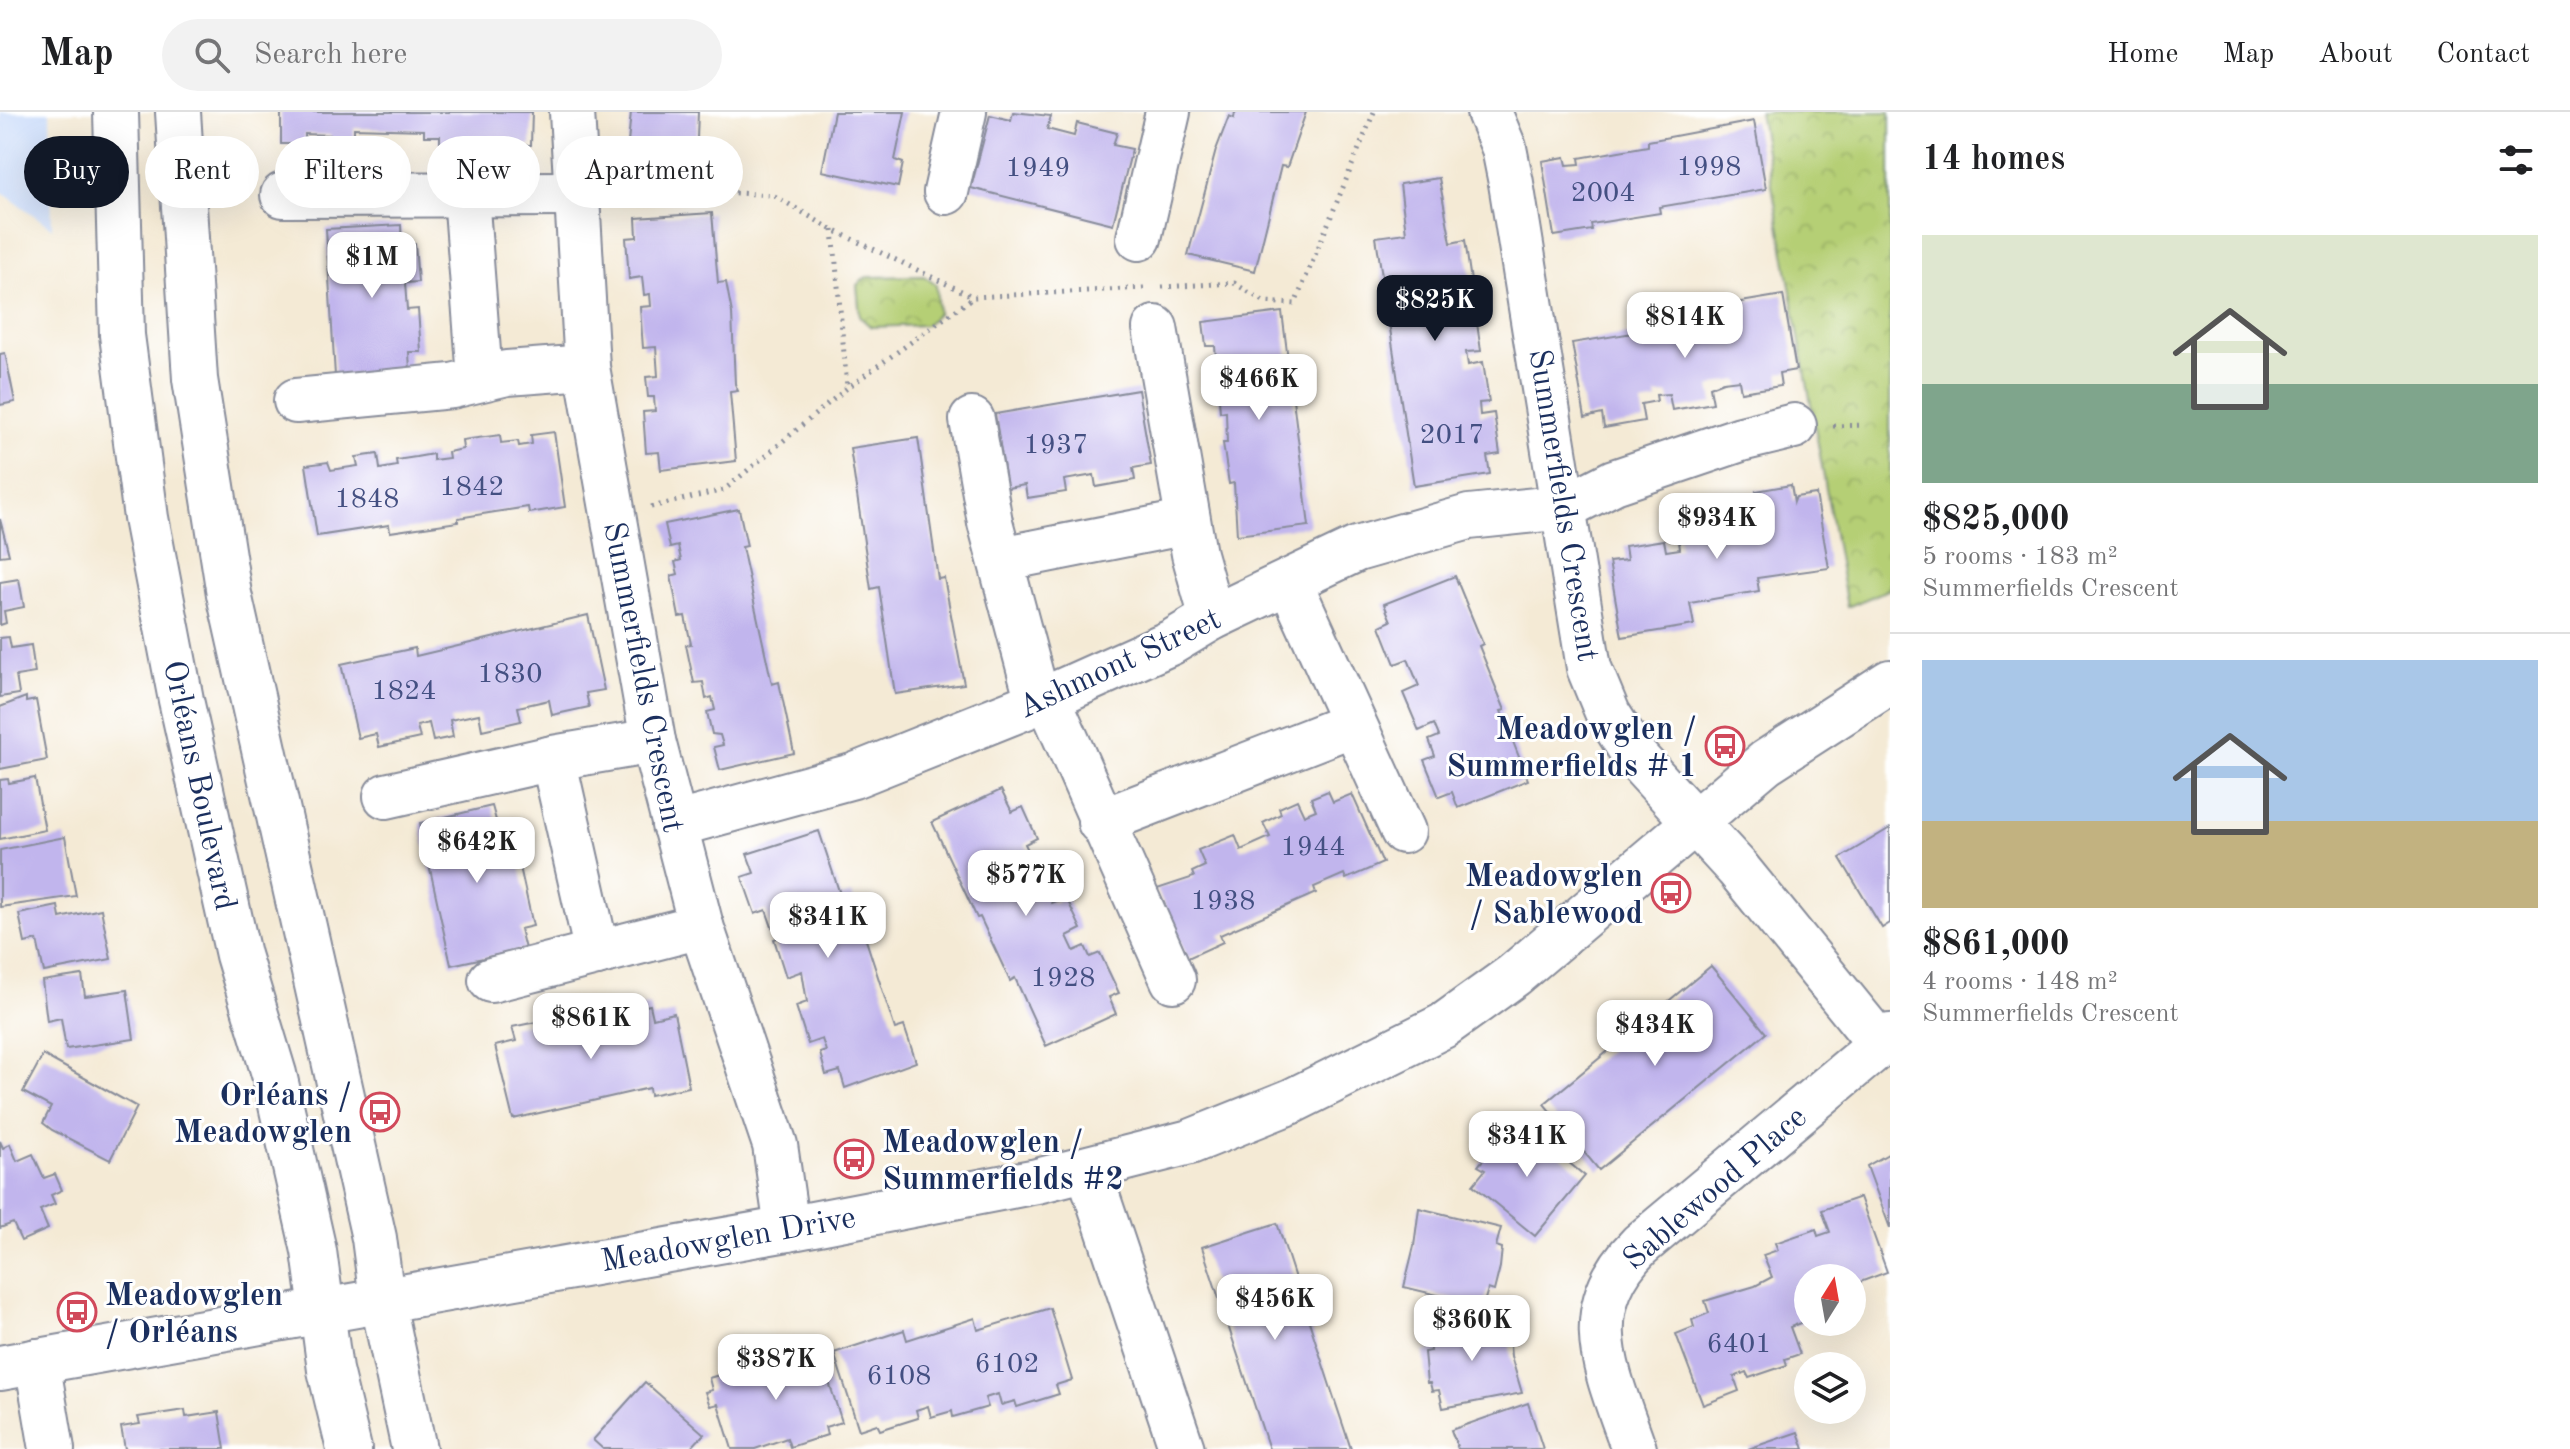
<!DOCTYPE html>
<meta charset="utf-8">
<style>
body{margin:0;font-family:"Old Standard TT",serif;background:#f2f2f2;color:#202124;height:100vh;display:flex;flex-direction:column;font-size:30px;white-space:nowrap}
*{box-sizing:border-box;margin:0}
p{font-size:26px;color:#757577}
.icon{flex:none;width:44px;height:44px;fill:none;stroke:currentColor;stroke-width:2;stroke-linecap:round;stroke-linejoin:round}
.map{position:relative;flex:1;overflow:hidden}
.panel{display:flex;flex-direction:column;background:#fff;width:680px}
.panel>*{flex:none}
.banner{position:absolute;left:24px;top:24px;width:760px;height:72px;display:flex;gap:16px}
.needle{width:52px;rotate:11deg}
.buttons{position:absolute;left:1794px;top:1152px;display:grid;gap:16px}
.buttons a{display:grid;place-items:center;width:72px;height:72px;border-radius:50%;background:#fff;box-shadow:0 8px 32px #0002;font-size:40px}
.price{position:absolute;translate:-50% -68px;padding:0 18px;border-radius:16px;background:#fff;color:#222;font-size:26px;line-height:52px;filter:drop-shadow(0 2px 4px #0008)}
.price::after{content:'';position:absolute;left:50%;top:48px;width:24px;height:18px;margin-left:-12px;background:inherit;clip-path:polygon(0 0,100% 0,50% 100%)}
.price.selected{background:#111827;color:#fff}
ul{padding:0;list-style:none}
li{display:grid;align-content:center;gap:16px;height:424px;padding:0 32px}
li+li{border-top:2px solid #e0e0e0}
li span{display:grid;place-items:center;height:248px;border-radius:0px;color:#555}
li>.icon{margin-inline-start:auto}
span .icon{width:144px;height:144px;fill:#fffc;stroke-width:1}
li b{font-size:34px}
h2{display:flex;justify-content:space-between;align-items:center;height:96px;padding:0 32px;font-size:34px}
.chip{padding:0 28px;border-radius:36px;background:#fff;box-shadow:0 8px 32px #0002;font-size:28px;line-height:72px}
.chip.selected{background:#111827;color:#fff}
header{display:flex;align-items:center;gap:48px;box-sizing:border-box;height:112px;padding:0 40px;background:#fff;border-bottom:2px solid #e0e0e0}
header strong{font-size:38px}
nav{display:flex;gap:44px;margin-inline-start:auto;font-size:28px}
.search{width:560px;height:72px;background:#f2f2f2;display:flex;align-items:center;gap:20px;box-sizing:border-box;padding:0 28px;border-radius:44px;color:#757577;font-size:30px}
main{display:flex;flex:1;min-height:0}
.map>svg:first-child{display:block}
</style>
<header>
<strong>Map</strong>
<div class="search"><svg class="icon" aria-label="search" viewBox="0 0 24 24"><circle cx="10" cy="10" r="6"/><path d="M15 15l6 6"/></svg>Search here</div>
<nav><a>Home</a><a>Map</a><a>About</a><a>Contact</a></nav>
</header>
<main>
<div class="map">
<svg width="1890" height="1337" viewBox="0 0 1890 1337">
<defs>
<pattern id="park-crowns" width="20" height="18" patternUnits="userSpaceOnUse" patternTransform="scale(2)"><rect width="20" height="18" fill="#b5cf74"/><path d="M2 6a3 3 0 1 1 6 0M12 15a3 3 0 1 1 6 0" fill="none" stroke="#9bb267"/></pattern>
</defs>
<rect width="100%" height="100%" fill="#fff"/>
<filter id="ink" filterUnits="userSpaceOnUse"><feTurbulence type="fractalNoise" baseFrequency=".0125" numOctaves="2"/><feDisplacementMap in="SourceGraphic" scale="16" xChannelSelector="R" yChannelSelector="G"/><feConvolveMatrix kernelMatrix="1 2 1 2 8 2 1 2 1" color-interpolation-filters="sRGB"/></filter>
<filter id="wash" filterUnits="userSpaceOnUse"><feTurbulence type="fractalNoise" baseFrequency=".006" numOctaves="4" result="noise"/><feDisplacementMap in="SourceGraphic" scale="32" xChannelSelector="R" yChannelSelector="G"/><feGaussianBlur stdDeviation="1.8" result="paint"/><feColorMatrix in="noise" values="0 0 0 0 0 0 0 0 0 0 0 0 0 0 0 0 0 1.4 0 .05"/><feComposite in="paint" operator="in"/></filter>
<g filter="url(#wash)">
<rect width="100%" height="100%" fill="#f4ead5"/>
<path fill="#cadcf9" d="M0 0H50L52 116 0 79Z"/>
<g fill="url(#park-crowns)" stroke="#687f69" stroke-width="2">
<path d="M1759 0H1890V477L1847 495Z"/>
<path d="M924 164 936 173 938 201 926 213 871 215 860 205 857 173 867 165Z"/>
</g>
<g id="blocks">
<g fill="#c1b5ed">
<path d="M281 0H532L531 33H508V27H479V33L440 32V24H424V18L354 16V32H333L330 23 305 22V32H281Z"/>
<path d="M631 0H698L696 53 626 51Z"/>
<path d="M834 0H905L895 48 903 51 898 75 822 59Z"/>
<path d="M1013 0 1051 4 1047 17 1074 24 1077 11 1117 21 1113 33 1132 37 1113 112 971 76 990 3 1011 8Z"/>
<path d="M1235 0H1306L1287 55 1281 54 1255 159 1188 143 1216 38 1229 4 1234 6Z"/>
<path d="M1754 9 1766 77 1659 95 1660 101 1591 112 1592 118 1554 124 1542 49 1565 45 1567 53 1580 52 1579 46 1648 34V29Z"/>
<path d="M1439 66 1451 131 1465 128 1471 169 1458 171V194L1459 200 1475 197 1481 239 1466 240 1468 253 1483 250 1489 290 1479 291 1480 303 1494 301 1500 342 1487 344 1490 362 1414 374 1376 125 1406 121 1400 72Z"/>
<path d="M712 101 718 171 726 170 732 201 735 272 738 279 730 280 736 349 661 358 659 340 646 341 643 300 655 299 654 285H648L646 265 658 264 656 235 643 236 640 195 651 194 650 182 644 183 642 165 629 167 626 126 637 125 636 106Z"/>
<path d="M401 113 402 133 415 132 418 170 405 171 407 198 418 197 421 240H409L410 259 335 264 326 117Z"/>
<path d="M1783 183 1796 258 1779 261 1781 274 1741 280 1739 268 1723 270 1710 275 1713 291 1672 298 1669 282 1656 283 1657 289 1641 292 1644 309 1604 316 1602 302 1585 306 1572 231 1645 219 1644 213 1712 202 1711 195Z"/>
<path d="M1282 200 1309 414 1237 423 1234 371 1229 372 1223 331H1227L1226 299 1220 300 1215 234H1206L1203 210Z"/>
<path d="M5 241 15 290 0 293V242Z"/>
<path d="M1138 278 1151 353 1133 356 1135 368 1096 375 1094 363 1064 368 1066 380 1027 386 1025 373 1007 376 995 302Z"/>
<path d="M554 320 565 395 529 401 528 395 495 400 458 406V410L390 420 389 413 317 424 306 353 328 350 331 358 358 354 356 345 378 342 380 357 397 354 396 348 416 345 433 342V348L449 346 448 340 463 337 462 328 500 323 501 331 518 329 519 334 532 332 531 323Z"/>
<path d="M918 326 938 467 944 466 964 572 895 582 879 475 871 477 850 336Z"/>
<path d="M1791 373 1794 390 1796 385 1816 382 1829 456 1757 466 1759 479 1690 491 1694 513 1622 525 1609 450 1627 448 1625 434 1664 428 1666 439 1680 437 1678 422 1693 419 1690 403 1730 397 1732 412 1747 409 1745 397 1760 395 1756 379Z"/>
<path d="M739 397 747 434 742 435 772 572 779 570 794 641 720 658 714 635 723 633 720 623 712 622 707 600 715 598 712 585 706 587 703 570 694 571 686 533 691 532 685 504 679 505 671 464 678 462 675 450 681 448 678 434 670 436 665 412Z"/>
<path d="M0 407 9 443 0 444Z"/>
<path d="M1455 464 1483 532 1479 534 1505 598 1501 599 1528 668 1458 696 1452 680 1439 685 1424 648 1435 644 1429 628 1439 624 1434 612 1419 619 1403 581 1419 574 1408 547 1395 552 1380 514 1391 509 1384 492Z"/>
<path d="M19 467 24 495 4 499 6 511 0 513V470Z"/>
<path d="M588 503 604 578 586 581 589 595 552 603 549 588 518 595 521 609 482 618 479 602 450 608 453 625 433 629 429 611 417 614 420 626 379 635 376 622 358 626 341 552 415 536 416 544Z"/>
<path d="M9 525 11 536 31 533 35 561 16 564 19 582 0 585V526Z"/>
<path d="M26 585V590L36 588 47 648 0 657V595Z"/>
<path d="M35 666 45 718 0 727V668L8 667 9 671Z"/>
<path d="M1001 678 1012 700 1023 695 1037 726 1025 732 1030 742 1038 739 1047 759 1034 765 1040 778 1044 775 1052 791 1066 785 1081 817 1067 824 1074 839 1085 834 1090 845 1100 841 1119 881 1109 885 1116 902 1046 934 1015 866 1010 869 980 805 977 806 932 710Z"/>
<path d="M1328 679 1333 690 1352 682 1383 751 1346 767 1344 762 1314 775 1316 781 1220 823 1223 830 1188 846 1157 777 1194 765 1192 760 1205 754 1198 738 1235 723 1241 738 1270 725 1263 711 1281 702 1279 696 1297 688 1304 703 1316 698 1311 686Z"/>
<path d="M492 694 497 712 510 709 533 814 520 817 525 837 451 853 420 711Z"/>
<path d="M1890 716V811L1882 816 1840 746Z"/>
<path d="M819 719 841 785 851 782 895 917 904 914 916 950 845 976 840 959 826 963 820 941 826 939 822 927 808 932 796 894 807 890 802 859 786 865 774 827 788 822 784 812 772 815 766 798 755 802 742 765 754 761 747 742Z"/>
<path d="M65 725 76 784 0 795V738Z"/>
<path d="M58 794 60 806 101 797 111 847 44 860 37 828 25 831 19 802Z"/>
<path d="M1711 854 1766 921 1599 1058 1544 992Z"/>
<path d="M82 863 85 884 127 878 134 927 66 937 61 906 47 909 42 869Z"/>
<path d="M615 893 618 910 634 906 632 897 650 893 653 906 674 901 689 975 650 983 649 976 513 1007 495 934 516 929 512 915 546 908 550 924 585 917 581 900Z"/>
<path d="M43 943 137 995 110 1048 52 1018 43 1011 51 995 23 980Z"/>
<path d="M1522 1012 1585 1064 1535 1124 1473 1073 1485 1058 1478 1054 1504 1022 1510 1027Z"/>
<path d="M0 1029 3 1036 10 1032 17 1049 33 1042 44 1066 55 1062 62 1078 51 1083 55 1092 40 1098 48 1117 21 1129 13 1111 0 1116Z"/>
<path d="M1890 1041V1116L1867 1054Z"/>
<path d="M1860 1085 1887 1160 1852 1173V1166H1808V1208L1790 1215 1800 1242 1785 1247 1787 1253 1749 1266 1746 1260 1734 1265 1739 1279 1703 1293 1676 1222 1694 1215 1692 1208 1709 1201 1705 1189 1755 1174 1772 1165 1763 1143 1778 1138 1775 1131 1816 1117 1818 1124 1830 1120 1822 1098Z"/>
<path d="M1419 1096 1501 1116 1496 1134 1502 1136 1500 1155 1494 1179 1488 1177 1483 1194 1404 1175 1414 1134Z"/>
<path d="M1277 1111 1333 1283 1351 1337H1269L1202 1135Z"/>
<path d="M1050 1196 1072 1268 1056 1273 1059 1282 1017 1295 1015 1289 1001 1293 998 1282 985 1286 988 1295 953 1305 952 1299 931 1305 928 1294 916 1298 918 1306 880 1318 877 1312 859 1318 834 1241 904 1218 907 1228 975 1206 978 1218Z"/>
<path d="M1507 1204 1511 1244 1522 1281 1443 1296 1439 1278 1432 1279 1430 1271H1427L1424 1240 1431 1239 1427 1220Z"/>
<path d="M817 1233 842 1310 825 1315 827 1323 790 1335 787 1326 755 1337H732L718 1292 710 1294 705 1280 712 1278 709 1266 746 1255 748 1260 780 1250 779 1246 790 1241Z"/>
<path d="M645 1270 704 1322 690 1337H603L593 1328Z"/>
<path d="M1528 1291 1543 1337H1458L1451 1318Z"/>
<path d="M185 1298 186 1305 219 1300 225 1337H125L121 1315 140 1312 138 1305Z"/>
<path d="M1798 1320 1804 1337H1748Z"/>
</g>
</g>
</g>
<g filter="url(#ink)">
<use href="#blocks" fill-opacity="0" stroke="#888c9a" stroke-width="2"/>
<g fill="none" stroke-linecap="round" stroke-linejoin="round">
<defs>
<g id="minor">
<path d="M572 0 587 255 653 629 701 814 775 1033 787 1117"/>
<path d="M1489 0 1504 36 1511 71 1589 556 1608 602 1636 646 1737 756 1880 932"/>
<path d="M946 80 964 0"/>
<path d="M283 83 575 82"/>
<path d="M466 83 480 266"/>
<path d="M1139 126 1168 0"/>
<path d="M1155 216 1194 442 1212 506"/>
<path d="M296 289 452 274 507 261 587 255"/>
<path d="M972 308 990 410 1038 590"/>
<path d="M1001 447 1188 410"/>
<path d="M1290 471 1403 719"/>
<path d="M1048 586 1173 868"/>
<path d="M553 646 597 841"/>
<path d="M386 684 553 646 653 629"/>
<path d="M1100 710 1353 612"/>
<path d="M674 713 853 664 1038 590 1172 530 1212 506 1357 437 1469 405 1565 395 1614 370 1741 327 1794 314"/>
<path d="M491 868 701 814"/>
<path d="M1088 1057 1182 1337"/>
<path d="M37 1249 52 1337"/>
<path d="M0 1256 787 1117 1037 1069 1190 1030 1292 989 1443 914 1514 863 1766 650 1890 570"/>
<path d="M1634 1337C1608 1261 1574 1199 1640 1133L1890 924"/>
</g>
<g id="major">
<path d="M116 0 122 223 146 406 181 588 238 843 274 962 314 1139 330 1258 349 1337"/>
<path d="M178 0 195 267 229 482 374 1126 382 1187 414 1337"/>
</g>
</defs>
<use href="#minor" stroke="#888c9a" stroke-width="48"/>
<use href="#major" stroke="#888c9a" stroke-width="48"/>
<g stroke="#888c9a" stroke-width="5" stroke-dasharray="2 6" stroke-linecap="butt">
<path d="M615 74 773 83 833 118 974 185 1144 176"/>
<path d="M833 118 847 275"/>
<path d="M1162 175 1234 171 1265 190 1295 192 1374 0"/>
<path d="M1833 314 1864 313"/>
<path d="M651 395 724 378 847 276 974 185"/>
</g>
<use href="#minor" stroke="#fff" stroke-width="44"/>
<use href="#major" stroke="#fff" stroke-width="44"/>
</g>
</g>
<defs>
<symbol id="bus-ring" viewBox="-11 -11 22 22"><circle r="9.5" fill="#fff" stroke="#d1495b" stroke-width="1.5"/><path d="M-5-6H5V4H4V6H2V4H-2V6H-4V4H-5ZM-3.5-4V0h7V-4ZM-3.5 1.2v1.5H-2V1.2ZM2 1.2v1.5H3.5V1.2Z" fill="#d1495b"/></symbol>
</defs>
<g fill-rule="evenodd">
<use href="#bus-ring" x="1703" y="612" width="44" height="44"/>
<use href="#bus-ring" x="1649" y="759" width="44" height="44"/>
<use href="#bus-ring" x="358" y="978" width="44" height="44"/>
<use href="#bus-ring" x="832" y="1025" width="44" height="44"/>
<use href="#bus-ring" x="55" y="1178" width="44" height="44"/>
</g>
<g text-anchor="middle" stroke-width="6" stroke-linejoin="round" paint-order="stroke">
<g font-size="28" fill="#445082">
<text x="1709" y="63">1998</text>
<text x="1038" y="64">1949</text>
<text x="1603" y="89">2004</text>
<text x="1452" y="331">2017</text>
<text x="1056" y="341">1937</text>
<text x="472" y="383">1842</text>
<text x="367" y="395">1848</text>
<text x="510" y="570">1830</text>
<text x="404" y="587">1824</text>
<text x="1313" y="743">1944</text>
<text x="1223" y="797">1938</text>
<text x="1063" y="874">1928</text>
<text x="1739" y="1240">6401</text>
<text x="1007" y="1260">6102</text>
<text x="899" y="1272">6108</text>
</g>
<g font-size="32" fill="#1b2f5e" stroke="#fff">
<text transform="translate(1565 393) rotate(81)" y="11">Summerfields Crescent</text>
<text transform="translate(1119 550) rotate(-25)" y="11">Ashmont Street</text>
<text transform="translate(645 565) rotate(79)" y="11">Summerfields Crescent</text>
<text transform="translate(201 673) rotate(78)" y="11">Orléans Boulevard</text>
<text transform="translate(1714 1075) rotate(-41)" y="11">Sablewood Place</text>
<text transform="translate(728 1126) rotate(-10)" y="11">Meadowglen Drive</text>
</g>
<g font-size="32" font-weight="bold" fill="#1b2f5e" stroke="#fff" text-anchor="end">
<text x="1697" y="627">Meadowglen /<tspan x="1697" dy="37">Summerfields # 1</tspan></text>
<text x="1643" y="774">Meadowglen<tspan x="1643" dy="37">/ Sablewood</tspan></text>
<text x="352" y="993">Orléans /<tspan x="352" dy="37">Meadowglen</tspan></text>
<text x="882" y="1040" text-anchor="start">Meadowglen /<tspan x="882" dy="37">Summerfields #2</tspan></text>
<text x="105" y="1193" text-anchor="start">Meadowglen<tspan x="105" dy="37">/ Orléans</tspan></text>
</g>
</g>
</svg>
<div class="buttons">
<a><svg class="needle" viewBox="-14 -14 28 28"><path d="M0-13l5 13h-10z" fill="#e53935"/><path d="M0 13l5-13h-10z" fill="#757577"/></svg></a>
<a><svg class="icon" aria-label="layers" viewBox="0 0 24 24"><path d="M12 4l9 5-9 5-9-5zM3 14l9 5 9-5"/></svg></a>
</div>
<b class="price" style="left:372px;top:188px">$1M</b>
<b class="price selected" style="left:1435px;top:231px">$825K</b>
<b class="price" style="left:1685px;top:248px">$814K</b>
<b class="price" style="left:1259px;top:310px">$466K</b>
<b class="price" style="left:1717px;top:449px">$934K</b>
<b class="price" style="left:477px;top:773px">$642K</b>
<b class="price" style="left:1026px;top:806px">$577K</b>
<b class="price" style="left:828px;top:848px">$341K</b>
<b class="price" style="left:591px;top:949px">$861K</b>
<b class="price" style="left:1655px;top:956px">$434K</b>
<b class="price" style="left:1527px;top:1067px">$341K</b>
<b class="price" style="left:1275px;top:1230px">$456K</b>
<b class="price" style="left:1472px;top:1251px">$360K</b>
<b class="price" style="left:776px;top:1290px">$387K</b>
<div class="banner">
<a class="chip selected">Buy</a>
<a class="chip">Rent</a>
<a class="chip">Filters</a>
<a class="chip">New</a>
<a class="chip">Apartment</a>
</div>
</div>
<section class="panel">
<h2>14 homes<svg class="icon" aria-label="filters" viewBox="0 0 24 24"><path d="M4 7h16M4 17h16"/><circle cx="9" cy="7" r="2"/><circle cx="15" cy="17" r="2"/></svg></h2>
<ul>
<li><span style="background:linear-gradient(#dfe7d0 60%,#7fa58c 0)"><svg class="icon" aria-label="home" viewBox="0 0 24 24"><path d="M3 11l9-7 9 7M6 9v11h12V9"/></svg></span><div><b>$825,000</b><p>5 rooms · 183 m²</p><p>Summerfields Crescent</p></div></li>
<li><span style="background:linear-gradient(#a9c7e8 65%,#c2b280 0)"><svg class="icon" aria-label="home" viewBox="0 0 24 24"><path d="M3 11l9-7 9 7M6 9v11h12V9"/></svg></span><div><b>$861,000</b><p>4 rooms · 148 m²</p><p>Summerfields Crescent</p></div></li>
</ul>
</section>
</main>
